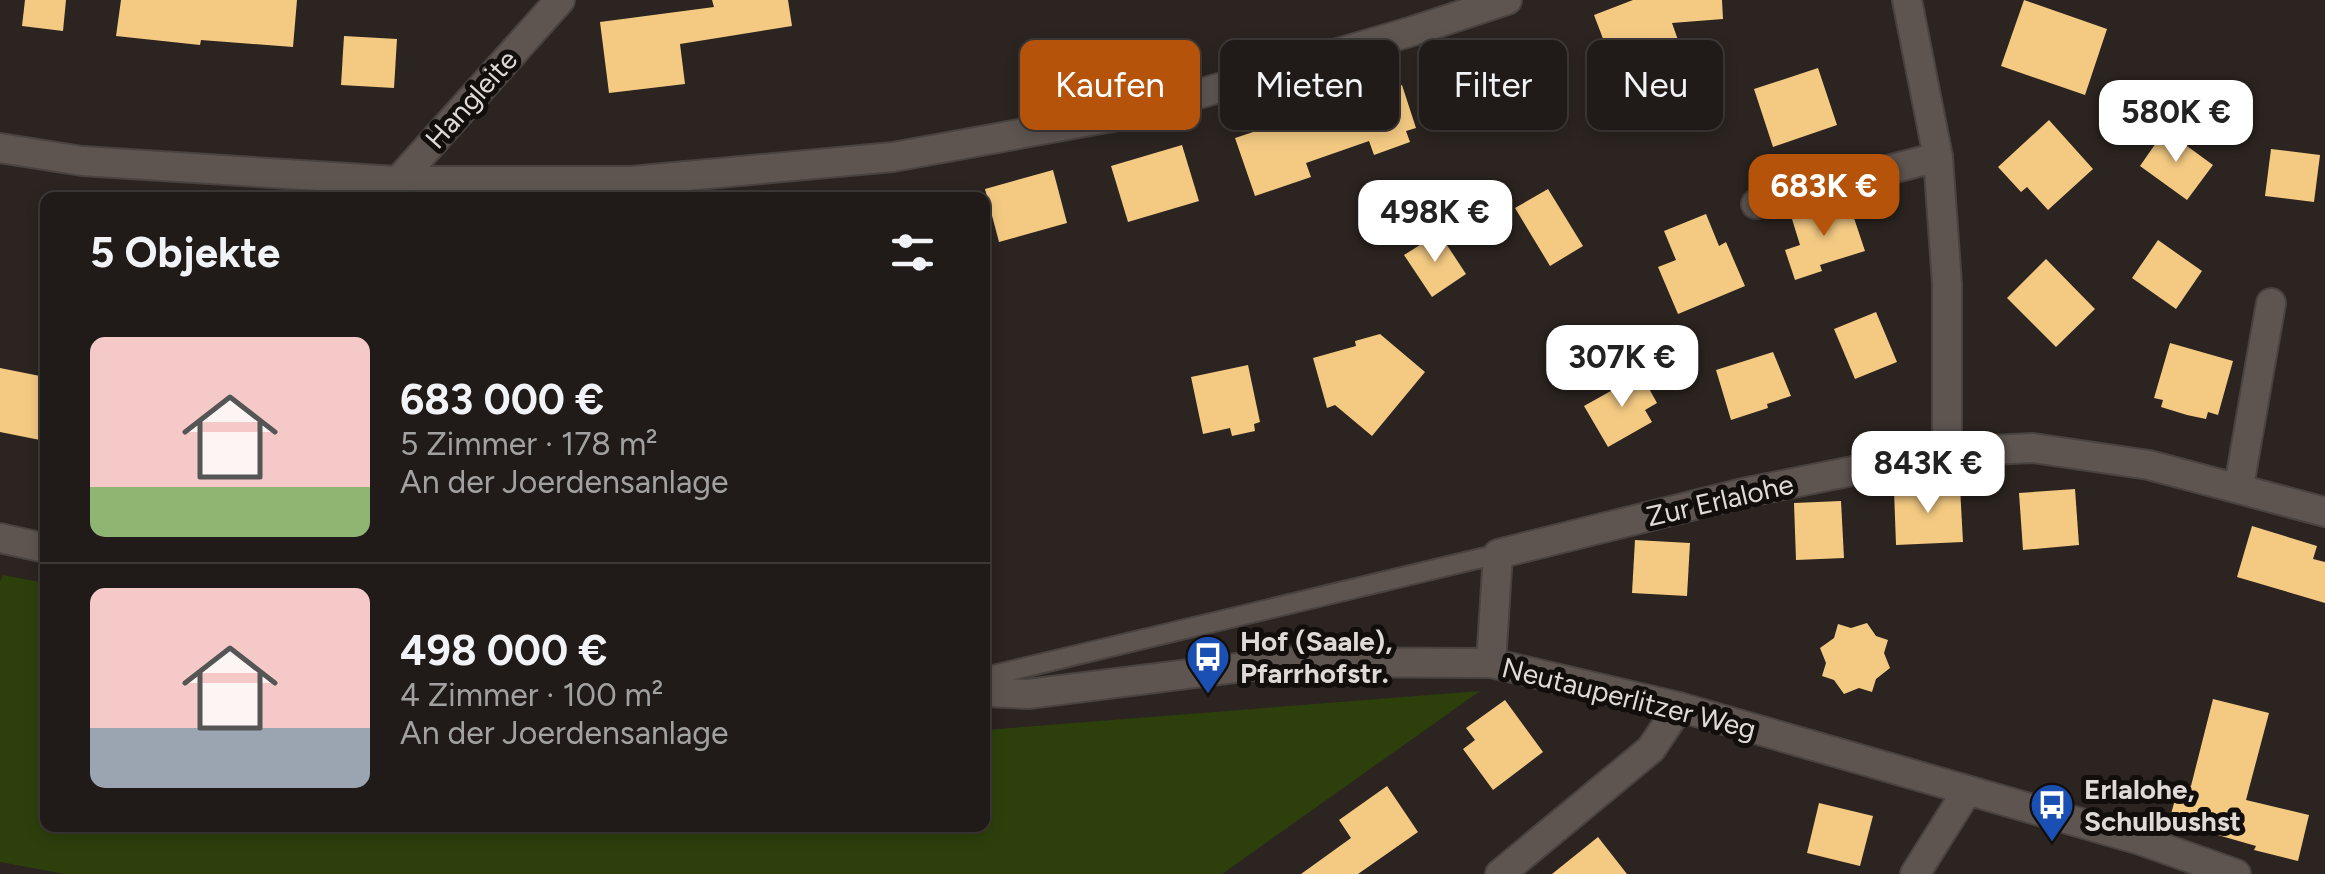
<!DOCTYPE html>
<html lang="de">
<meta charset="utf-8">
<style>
body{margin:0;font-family:Figtree,sans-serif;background:#2d2825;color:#f1f3f6;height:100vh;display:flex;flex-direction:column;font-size:38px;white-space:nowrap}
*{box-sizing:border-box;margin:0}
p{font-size:32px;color:#a2a1a2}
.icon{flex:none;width:55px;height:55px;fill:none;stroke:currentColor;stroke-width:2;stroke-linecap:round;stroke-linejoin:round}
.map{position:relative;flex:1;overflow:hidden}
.sheet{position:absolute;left:40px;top:192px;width:950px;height:640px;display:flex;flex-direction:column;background:#201b18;border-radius:15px;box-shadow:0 5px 15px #0003,0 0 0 2px #3d3937}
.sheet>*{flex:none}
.guide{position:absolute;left:1020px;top:40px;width:950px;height:90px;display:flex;gap:20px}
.price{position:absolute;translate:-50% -85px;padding:0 22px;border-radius:20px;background:#fff;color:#222;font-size:32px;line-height:65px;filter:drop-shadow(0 2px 5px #0008)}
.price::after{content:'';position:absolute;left:50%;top:60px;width:30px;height:22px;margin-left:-15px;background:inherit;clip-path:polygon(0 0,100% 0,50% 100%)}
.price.selected{background:#b45309;color:#fff}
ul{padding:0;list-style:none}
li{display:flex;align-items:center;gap:30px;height:250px;padding:0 50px}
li+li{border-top:2px solid #3d3937}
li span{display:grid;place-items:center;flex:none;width:280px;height:200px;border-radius:15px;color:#555}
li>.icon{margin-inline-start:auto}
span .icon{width:120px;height:120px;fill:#fffc;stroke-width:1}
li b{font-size:42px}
h2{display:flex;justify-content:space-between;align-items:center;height:120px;padding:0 50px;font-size:42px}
.pill{padding:0 35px;border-radius:15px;background:#201b18;box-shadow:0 5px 15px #0003,0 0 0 2px #3d3937;font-size:35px;line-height:90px}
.pill.selected{background:#b45309;color:#fff}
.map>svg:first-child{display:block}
</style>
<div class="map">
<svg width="2325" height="874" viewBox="0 0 2325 874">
<rect width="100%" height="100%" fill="#2b2420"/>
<path fill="#2d400c" d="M3 575 45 583V828H985V730L1480 691 1222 874H65L0 862V582Z"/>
<g fill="#f4ca83">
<path d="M25 0H66L63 31 22 26Z"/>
<path d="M121 0H297L293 47 201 40 200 45 116 36Z"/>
<path d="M712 0H788L792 26 680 44 685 84 609 93 600 22 714 7Z"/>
<path d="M1633 0H1722L1723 19 1672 23 1678 40 1613 65 1594 15Z"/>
<path d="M2024 0 2107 29 2085 95 2001 66Z"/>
<path d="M344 36 397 39 394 88 341 85Z"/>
<path d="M1529 38 1549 84 1488 110 1469 65Z"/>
<path d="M1818 68 1837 125 1773 147 1754 89Z"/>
<path d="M1402 85 1416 128 1406 131 1410 142 1374 155 1369 141 1306 163 1311 177 1255 196 1235 138 1292 119 1293 124Z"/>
<path d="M2049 120 2093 169 2048 210 2027 187 2021 192 1998 167Z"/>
<path d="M2165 130 2213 165 2187 200 2140 166Z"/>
<path d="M1182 145 1199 201 1128 222 1111 166Z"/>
<path d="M2271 149 2320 155 2314 202 2265 196Z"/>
<path d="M1053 170 1067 223 999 242 985 189Z"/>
<path d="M1548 189 1583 246 1550 266 1515 208Z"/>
<path d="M1848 200 1865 251 1820 265 1822 271 1795 280 1785 250 1800 245 1792 219Z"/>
<path d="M1706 214 1719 246 1726 242 1745 286 1678 314 1658 267 1676 260 1664 231Z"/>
<path d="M1439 233 1466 274 1432 297 1404 255Z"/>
<path d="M2158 240 2202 271 2176 309 2132 278Z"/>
<path d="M2046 259 2095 309 2056 347 2007 298Z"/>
<path d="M1876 312 1897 362 1855 379 1834 329Z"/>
<path d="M1380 334 1425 372 1372 436 1335 405 1327 408 1313 358 1356 346 1355 341Z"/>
<path d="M2170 343 2233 361 2218 415 2208 412 2206 419 2187 415 2161 407 2163 400 2154 398Z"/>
<path d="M1773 352 1791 396 1767 404 1768 408 1731 420 1716 370Z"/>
<path d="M1248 365 1260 422 1254 424 1255 431 1232 436 1230 428 1203 434 1191 377Z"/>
<path d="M0 368 45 377V441L0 432Z"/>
<path d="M1641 374 1657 403 1645 410 1652 422 1608 447 1584 406Z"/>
<path d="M1960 487 1963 542 1896 545 1894 490Z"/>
<path d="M2075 489 2079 545 2023 550 2019 493Z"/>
<path d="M1841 501 1844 558 1796 560 1794 503Z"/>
<path d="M2252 526 2317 546 2313 559 2325 562V603L2237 577Z"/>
<path d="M1635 540 1690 543 1687 596 1632 593Z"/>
<path d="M1867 623 1876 636 1888 640 1884 653 1890 668 1876 679 1872 692 1859 688 1844 694 1834 680 1822 676 1826 663 1820 648 1834 638 1838 624 1851 628Z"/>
<path d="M2213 699 2269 713 2246 800 2309 815 2298 861 2254 850 2256 846 2169 821 2180 782 2191 786Z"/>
<path d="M1505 700 1543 752 1493 790 1463 749 1475 740 1466 728Z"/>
<path d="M1387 786 1418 832 1358 874H1301L1351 838 1339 820Z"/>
<path d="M1819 803 1873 816 1860 866 1807 853Z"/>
<path d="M1598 837 1627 874H1552Z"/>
</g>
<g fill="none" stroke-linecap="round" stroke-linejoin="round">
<defs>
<path id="service" d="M985 677 1498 554"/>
<g id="minor">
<path d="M1907 0 1938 157 1947 284V452"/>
<path d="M0 148 82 161 397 181H631L893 157 1134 113 1413 31 1507 0"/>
<path d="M391 189 560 0"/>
<path d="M1756 204 1938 157"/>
<path d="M2239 486 2271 303"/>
<path d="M0 538 45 548"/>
<path d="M1491 663 1498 554 1743 493 1947 452 2033 448 2149 465 2325 512"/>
<path d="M985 692 1028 694 1284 662 1491 663 1679 707 2140 840 2236 874"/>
<path d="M1500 874 1651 749 1679 707"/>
<path d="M1915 874 1967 791"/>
</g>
</defs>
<use href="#service" stroke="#484240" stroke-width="22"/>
<use href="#minor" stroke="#484240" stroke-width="32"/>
<use href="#service" stroke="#5e5551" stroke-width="18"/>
<use href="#minor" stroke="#5e5551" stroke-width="28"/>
</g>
<defs>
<symbol id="bus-pin" viewBox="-11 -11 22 30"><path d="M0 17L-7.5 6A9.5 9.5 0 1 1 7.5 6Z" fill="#1a4fb4" stroke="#110e0c"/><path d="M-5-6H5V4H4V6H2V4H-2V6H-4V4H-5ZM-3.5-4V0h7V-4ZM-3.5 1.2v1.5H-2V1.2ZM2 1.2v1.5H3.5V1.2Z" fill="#fff"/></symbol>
</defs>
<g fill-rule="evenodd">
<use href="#bus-pin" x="1183" y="632" width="50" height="68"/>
<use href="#bus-pin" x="2027" y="780" width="50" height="68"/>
</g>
<g text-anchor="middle" stroke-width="10" stroke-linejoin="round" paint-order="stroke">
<g font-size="28" fill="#dfdad8" stroke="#110e0c">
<text transform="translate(471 99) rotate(-48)" y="10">Hangleite</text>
<text transform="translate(1720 500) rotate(-13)" y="10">Zur Erlalohe</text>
<text transform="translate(1629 698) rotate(14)" y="10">Neutauperlitzer Weg</text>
</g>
<g font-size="28" font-weight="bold" fill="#dfdad8" stroke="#110e0c" text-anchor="start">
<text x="1240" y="651">Hof (Saale),<tspan x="1240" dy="32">Pfarrhofstr.</tspan></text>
<text x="2084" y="799">Erlalohe,<tspan x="2084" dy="32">Schulbushst</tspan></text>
</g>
</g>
</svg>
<b class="price" style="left:2176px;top:165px">580K €</b>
<b class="price selected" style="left:1824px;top:239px">683K €</b>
<b class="price" style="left:1435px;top:265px">498K €</b>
<b class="price" style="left:1622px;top:410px">307K €</b>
<b class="price" style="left:1928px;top:516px">843K €</b>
<div class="guide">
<a class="pill selected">Kaufen</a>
<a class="pill">Mieten</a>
<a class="pill">Filter</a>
<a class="pill">Neu</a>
</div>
<section class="sheet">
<h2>5 Objekte<svg class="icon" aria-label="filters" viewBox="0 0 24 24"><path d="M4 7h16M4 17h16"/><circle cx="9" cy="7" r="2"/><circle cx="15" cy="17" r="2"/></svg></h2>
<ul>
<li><span style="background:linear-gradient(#f6c9c9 75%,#8fb573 0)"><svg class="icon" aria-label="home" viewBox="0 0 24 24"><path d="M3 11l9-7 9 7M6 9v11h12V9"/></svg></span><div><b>683 000 €</b><p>5 Zimmer · 178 m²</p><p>An der Joerdensanlage</p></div></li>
<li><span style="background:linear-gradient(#f6c9c9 70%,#9aa5b1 0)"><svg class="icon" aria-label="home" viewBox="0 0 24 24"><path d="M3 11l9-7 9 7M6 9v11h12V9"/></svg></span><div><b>498 000 €</b><p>4 Zimmer · 100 m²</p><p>An der Joerdensanlage</p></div></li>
</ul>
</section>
</div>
